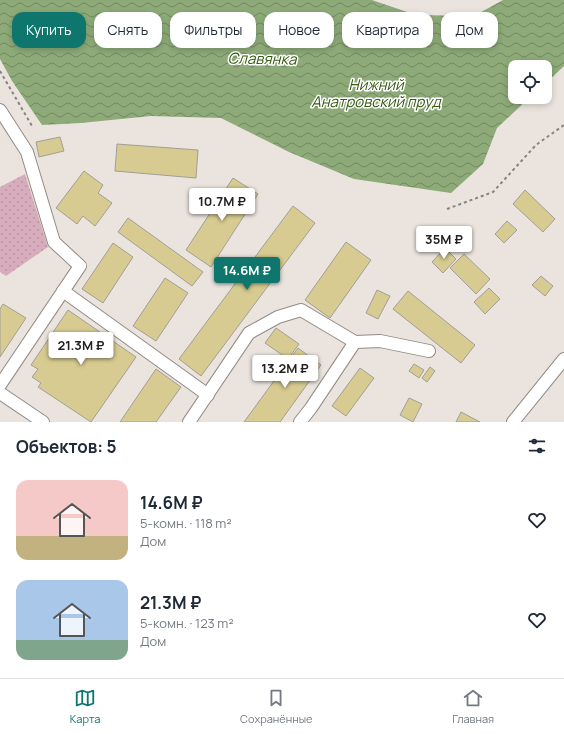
<!DOCTYPE html>
<html lang="ru">
<meta charset="utf-8">
<style>
body{margin:0;font-family:Manrope,sans-serif;background:#f6f6f7;color:#1f2937;height:100vh;display:flex;flex-direction:column;font-size:15px;white-space:nowrap}
*{box-sizing:border-box;margin:0}
p{font-size:13px;color:#747a83}
.icon{flex:none;width:22px;height:22px;fill:none;stroke:currentColor;stroke-width:2;stroke-linecap:round;stroke-linejoin:round}
.map{position:relative;height:422px;overflow:hidden}
.details{display:flex;flex-direction:column;background:#fff;flex:1}
.details>*{flex:none}
.top-card{position:absolute;left:12px;top:12px;width:540px;height:36px;display:flex;gap:8px}
.fabs{position:absolute;left:508px;top:60px;display:grid;gap:8px}
.fabs a{display:grid;place-items:center;width:44px;height:44px;border-radius:8px;background:#fff;box-shadow:0 2px 6px #0003;font-size:20px}
.price{position:absolute;translate:-50% -34px;padding:0 9px;border-radius:4px;background:#fff;color:#222;font-size:13px;line-height:26px;filter:drop-shadow(0 1px 2px #0008)}
.price::after{content:'';position:absolute;left:50%;top:24px;width:12px;height:9px;margin-left:-6px;background:inherit;clip-path:polygon(0 0,100% 0,50% 100%)}
.price.on{background:#0f766e;color:#fff}
ul{padding:0;list-style:none}
li{display:flex;align-items:center;gap:12px;height:100px;padding:0 16px}
li span{display:grid;place-items:center;flex:none;width:112px;height:80px;border-radius:12px;color:#555}
li>.icon{margin-inline-start:auto}
span .icon{width:48px;height:48px;fill:#fffc;stroke-width:1}
li b{font-size:17px}
h2{display:flex;justify-content:space-between;align-items:center;height:48px;padding:0 16px;font-size:17px}
.tag{padding:0 14px;border-radius:12px;background:#fff;box-shadow:0 2px 6px #0003;font-size:14px;line-height:36px}
.tag.on{background:#0f766e;color:#fff}
.tab-bar{display:flex;justify-content:space-around;align-items:center;height:56px;border-top:1px solid #e0e1e3;background:#fff;font-size:11px;color:#747a83}
.tab-bar a{display:grid;justify-items:center;gap:2px}
.tab-bar .on{color:#0f766e}
.map>svg:first-child{display:block}
</style>
<div class="map">
<svg width="564" height="422" viewBox="0 0 564 422">
<defs>
<pattern id="park-dots" width="8" height="8" patternUnits="userSpaceOnUse"><rect width="8" height="8" fill="#d7adbd"/><path d="M2 2h.1M6 6h.1" fill="none" stroke="#b894a2" stroke-width="1.8" stroke-linecap="round"/></pattern>
<pattern id="water-waves" width="16" height="10" patternUnits="userSpaceOnUse"><rect width="16" height="10" fill="#8daa78"/><path d="M0 5q4-4 8 0t8 0" fill="none" stroke="#728961"/></pattern>
</defs>
<rect width="100%" height="100%" fill="#ebe4de"/>
<path fill="url(#park-dots)" d="M25 174 48 247 6 276 0 272V187Z"/>
<path fill="url(#water-waves)" d="M0 0H372L416 15 474 16 503 0H564V66L545 84V67H515V97H530L497 128 483 164 451 193 354 179 289 152 221 118 151 116 81 123 42 125 12 81 0 59Z"/>
<g fill="#d7cb91" stroke="#a09f97">
<path d="M60 137 64 151 39 157 36 142Z"/>
<path d="M117 144 198 150 196 178 115 171Z"/>
<path d="M84 171 103 185 98 193 112 203 95 226 83 216 77 224 56 208Z"/>
<path d="M233 178 258 194 211 267 186 250Z"/>
<path d="M525 190 555 219 543 232 513 204Z"/>
<path d="M293 206 315 223 201 376 179 359Z"/>
<path d="M128 218 203 272 192 286 118 232Z"/>
<path d="M507 221 517 230 504 243 495 234Z"/>
<path d="M346 242 371 260 330 318 305 300Z"/>
<path d="M113 243 133 257 103 303 82 289Z"/>
<path d="M445 248 456 259 443 273 432 262Z"/>
<path d="M464 254 490 279 476 294 450 268Z"/>
<path d="M541 276 553 286 545 296 532 285Z"/>
<path d="M165 278 188 293 156 341 133 326Z"/>
<path d="M489 288 500 299 485 314 474 302Z"/>
<path d="M377 290 390 296 378 319 366 313Z"/>
<path d="M408 291 475 345 461 363 393 309Z"/>
<path d="M3 304 26 318 0 357V309Z"/>
<path d="M68 310 136 357 91 422 38 387 41 383 32 377 38 369 31 365Z"/>
<path d="M276 328 299 344 288 359 265 343Z"/>
<path d="M298 348 321 365 280 422H244Z"/>
<path d="M414 364 424 370 419 378 409 371Z"/>
<path d="M430 367 435 371 427 382 422 378Z"/>
<path d="M360 368 374 378 346 416 332 406Z"/>
<path d="M156 369 181 387 156 422H120Z"/>
<path d="M409 398 422 404 413 422 400 415Z"/>
<path d="M461 412 480 422H456Z"/>
</g>
<g fill="none" stroke-linecap="round" stroke-linejoin="round">
<defs>
<g id="minor">
<path d="M0 110 27 152 54 242 80 266 0 385"/>
<path d="M63 291 208 395"/>
<path d="M0 393 43 422"/>
<path d="M189 422 249 333 278 317 301 310 355 342"/>
<path d="M300 422 311 408 355 342 380 341 429 351"/>
<path d="M513 422 564 359"/>
</g>
</defs>
<use href="#minor" stroke="#928b86" stroke-width="14"/>
<g stroke="#88837f" stroke-width="2" stroke-dasharray="3 3" stroke-linecap="butt">
<path d="M0 71 32 126"/>
<path d="M447 209 493 192 536 145 564 125"/>
</g>
<use href="#minor" stroke="#fff" stroke-width="12"/>
</g>
<g text-anchor="middle" stroke-width="3" stroke-linejoin="round" paint-order="stroke">
<g font-size="15" font-style="italic" fill="#365a13" stroke="#fff">
<text transform="translate(262 59) rotate(1)" y="5">Славянка</text>
<text x="376" y="90">Нижний<tspan x="376" dy="17">Анатровский пруд</tspan></text>
</g>
</g>
</svg>
<div class="fabs">
<a><svg class="icon" aria-label="locate" viewBox="0 0 24 24"><circle cx="12" cy="12" r="6"/><path d="M12 2v4M12 18v4M2 12h4M18 12h4"/></svg></a>
</div>
<b class="price" style="left:222px;top:222px">10.7M ₽</b>
<b class="price" style="left:444px;top:260px">35M ₽</b>
<b class="price on" style="left:247px;top:291px">14.6M ₽</b>
<b class="price" style="left:81px;top:366px">21.3M ₽</b>
<b class="price" style="left:285px;top:389px">13.2M ₽</b>
<div class="top-card">
<a class="tag on">Купить</a>
<a class="tag">Снять</a>
<a class="tag">Фильтры</a>
<a class="tag">Новое</a>
<a class="tag">Квартира</a>
<a class="tag">Дом</a>
</div>
</div>
<section class="details">
<h2>Объектов: 5<svg class="icon" aria-label="filters" viewBox="0 0 24 24"><path d="M4 7h16M4 17h16"/><circle cx="9" cy="7" r="2"/><circle cx="15" cy="17" r="2"/></svg></h2>
<ul>
<li><span style="background:linear-gradient(#f6c9c9 70%,#c2b280 0)"><svg class="icon" aria-label="home" viewBox="0 0 24 24"><path d="M3 11l9-7 9 7M6 9v11h12V9"/></svg></span><div><b>14.6M ₽</b><p>5-комн. · 118 m²</p><p>Дом</p></div><svg class="icon" aria-label="heart" viewBox="0 0 24 24"><path d="M12 20l-8-8c-3-5 5-10 8-4 3-6 11-1 8 4z"/></svg></li>
<li><span style="background:linear-gradient(#a9c7e8 75%,#7fa58c 0)"><svg class="icon" aria-label="home" viewBox="0 0 24 24"><path d="M3 11l9-7 9 7M6 9v11h12V9"/></svg></span><div><b>21.3M ₽</b><p>5-комн. · 123 m²</p><p>Дом</p></div><svg class="icon" aria-label="heart" viewBox="0 0 24 24"><path d="M12 20l-8-8c-3-5 5-10 8-4 3-6 11-1 8 4z"/></svg></li>
</ul>
</section>
<nav class="tab-bar">
<a class="on"><svg class="icon" aria-label="map" viewBox="0 0 24 24"><path d="M3 6l6-2 6 2 6-2v14l-6 2-6-2-6 2zM9 4v14M15 6v14"/></svg>Карта</a>
<a><svg class="icon" aria-label="saved" viewBox="0 0 24 24"><path d="M7 4h10v16l-5-4-5 4z"/></svg>Сохранённые</a>
<a><svg class="icon" aria-label="home" viewBox="0 0 24 24"><path d="M3 11l9-7 9 7M6 9v11h12V9"/></svg>Главная</a>
</nav>
